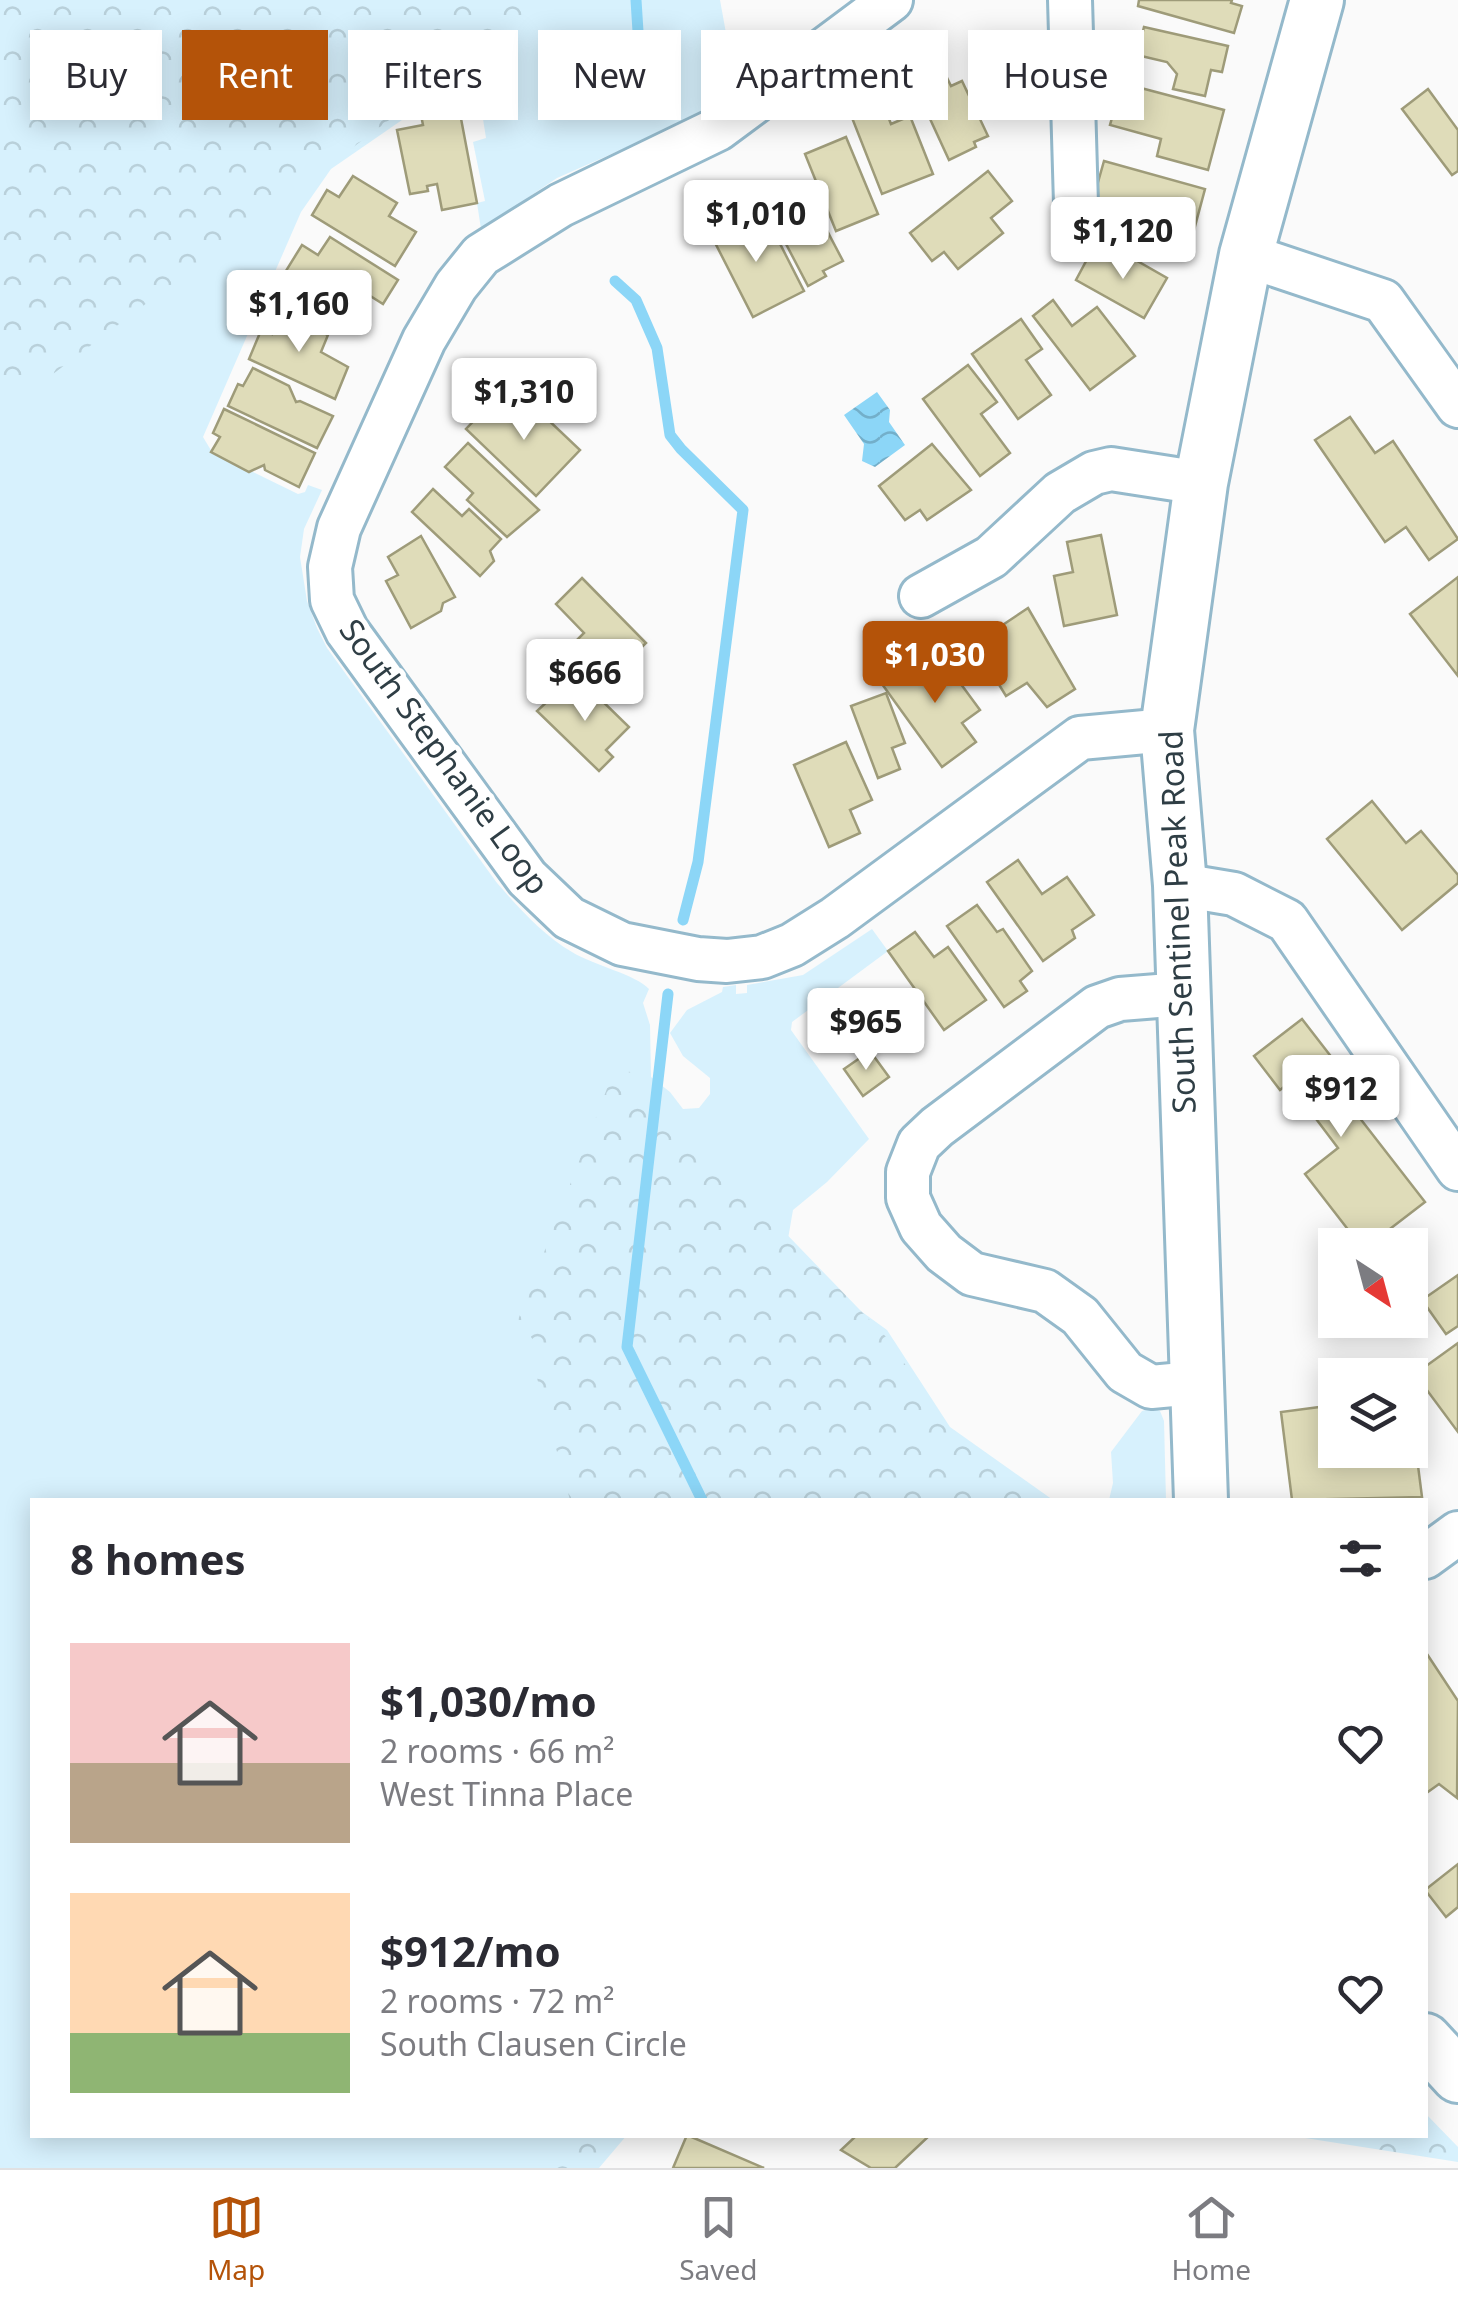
<!DOCTYPE html>
<meta charset="utf-8">
<style>
body{margin:0;font-family:"Noto Sans",sans-serif;background:#f7f7f7;color:#2b2b33;height:100vh;display:flex;flex-direction:column;font-size:38px;white-space:nowrap}
*{box-sizing:border-box;margin:0}
p{font-size:32px;color:#7c7c81}
.icon{flex:none;width:55px;height:55px;fill:none;stroke:currentColor;stroke-width:2;stroke-linecap:round;stroke-linejoin:round}
.map{position:relative;flex:1;overflow:hidden}
.side{position:absolute;left:30px;top:1498px;width:1398px;height:640px;display:flex;flex-direction:column;background:#fff;border-radius:0px;box-shadow:0 5px 25px #0003}
.side>*{flex:none}
.hud{position:absolute;left:30px;top:30px;width:1400px;height:90px;display:flex;gap:20px}
.needle{width:65px;rotate:144deg}
.buttons{position:absolute;left:1318px;top:1228px;display:grid;gap:20px}
.buttons a{display:grid;place-items:center;width:110px;height:110px;border-radius:0px;background:#fff;box-shadow:0 5px 25px #0003;font-size:50px}
.price{position:absolute;translate:-50% -85px;padding:0 22px;border-radius:10px;background:#fff;color:#222;font-size:32px;line-height:65px;filter:drop-shadow(0 2px 5px #0008)}
.price::after{content:'';position:absolute;left:50%;top:60px;width:30px;height:22px;margin-left:-15px;background:inherit;clip-path:polygon(0 0,100% 0,50% 100%)}
.price.current{background:#b45309;color:#fff}
ul{padding:0;list-style:none}
li{display:flex;align-items:center;gap:30px;height:250px;padding:0 40px}
li span{display:grid;place-items:center;flex:none;width:280px;height:200px;border-radius:0px;color:#555}
li>.icon{margin-inline-start:auto}
span .icon{width:120px;height:120px;fill:#fffc;stroke-width:1}
li b{font-size:42px}
h2{display:flex;justify-content:space-between;align-items:center;height:120px;padding:0 40px;font-size:42px}
.pill{padding:0 35px;border-radius:0px;background:#fff;box-shadow:0 5px 25px #0003;font-size:35px;line-height:90px}
.pill.current{background:#b45309;color:#fff}
.tab-bar{display:flex;justify-content:space-around;align-items:center;height:140px;border-top:2px solid #e1e1e2;background:#fff;font-size:28px;color:#7c7c81}
.tab-bar a{display:grid;justify-items:center;gap:5px}
.tab-bar .current{color:#b45309}
.map>svg:first-child{display:block}
</style>
<div class="map">
<svg width="1458" height="2168" viewBox="0 0 1458 2168">
<defs>
<pattern id="park-crowns" width="20" height="18" patternUnits="userSpaceOnUse" patternTransform="scale(2.5)"><rect width="20" height="18" fill="#d7f1fd"/><path d="M2 6a3 3 0 1 1 6 0M12 15a3 3 0 1 1 6 0" fill="none" stroke="#b9d0da"/></pattern>
<pattern id="water-waves" width="16" height="10" patternUnits="userSpaceOnUse" patternTransform="scale(2.5)"><rect width="16" height="10" fill="#8cd6f7"/><path d="M0 5q4-4 8 0t8 0" fill="none" stroke="#73afca"/></pattern>
</defs>
<rect width="100%" height="100%" fill="#fafafa"/>
<g fill="#d7f1fd">
<path d="M0 0H720L726 33 745 36 768 63 733 90 726 83 709 96 714 104 693 118 557 178 481 229 477 203 485 201 473 142 486 138 477 81 460 80 331 169 301 212 203 437 212 452 298 494 305 492 308 485 322 490 304 529 300 557 307 601 317 628 327 648 497 883C519 908 543 935 572 952 593 965 637 975 649 989L643 1003 650 1025 651 1077 670 1092 683 1109 699 1108 710 1094V1078L683 1056 670 1033 687 1010 722 992 723 987 736 985V994L747 993V985L803 975 872 929 888 951 792 1022 791 1030 869 1139 827 1182 793 1210 785 1256 887 1330 950 1427 1053 1500H32V2135H581L550 2168H0Z"/>
<path d="M1152 1408 1160 1411 1164 1421 1166 1500H1109L1113 1483 1111 1452 1142 1411Z"/>
</g>
<g fill="url(#park-crowns)">
<path d="M0 0H548L0 414Z"/>
<path d="M618 1060 889 1340 954 1439 1051 1500H570L537 1378 553 1366 518 1320Z"/>
<path d="M1425 2113 1458 2147V2162L1286 2135H1425Z"/>
<path d="M566 2135H627L599 2168H531Z"/>
</g>
<path fill="url(#water-waves)" d="M877 392 890 410 889 422 905 445 875 467 862 461 864 444 844 415Z"/>
<g fill="none" stroke-linecap="round" stroke-linejoin="round">
<g stroke="#8cd6f7" stroke-width="11">
<path d="M636 0 643 110"/>
<path d="M615 281 636 300 657 348 670 435 681 449 743 510 698 862 683 920"/>
<path d="M668 994 627 1347 702 1500"/>
</g>
</g>
<g fill="#dfdcb9" stroke="#9e9b79" stroke-width="2.5">
<path d="M1139 0H1232L1231 3 1242 6 1234 33 1138 6Z"/>
<path d="M1144 27 1228 46 1222 72 1211 70 1205 96 1173 89 1177 74 1167 62 1137 55Z"/>
<path d="M937 57 951 86 962 81 988 136 974 142 976 147 949 160 908 71Z"/>
<path d="M1122 83 1224 110 1208 170 1157 156 1161 139 1110 125Z"/>
<path d="M877 88 891 124 910 116 933 174 882 194 845 100Z"/>
<path d="M1428 89 1458 130V171L1452 175 1402 109Z"/>
<path d="M459 108 477 203 442 210 437 184 427 186 428 191 410 194 397 130 423 125 421 115Z"/>
<path d="M846 137 878 214 836 231 805 154Z"/>
<path d="M1104 161 1205 189 1187 256 1106 235 1114 206 1093 200Z"/>
<path d="M988 171 1012 201 991 218 1003 233 958 269 944 252 932 261 910 233Z"/>
<path d="M353 176 397 203 389 216 416 232 395 266 312 215 327 190 339 197Z"/>
<path d="M792 187 813 228 823 223 843 261 823 271 826 276 808 286 764 202Z"/>
<path d="M736 215 747 238 771 226 804 291 753 317 708 229Z"/>
<path d="M330 237 398 280 383 304 345 280 331 304 284 274 302 245 318 255Z"/>
<path d="M1092 250 1119 265 1125 254 1167 278 1144 318 1076 280Z"/>
<path d="M1053 300 1072 326 1097 307 1135 356 1090 390 1033 316Z"/>
<path d="M282 311 316 325 315 329 328 335 321 352 348 367 335 399 249 359 262 328 272 334Z"/>
<path d="M1021 319 1042 349 1026 360 1051 395 1018 419 972 354Z"/>
<path d="M968 365 997 402 981 414 1010 453 980 476 923 399Z"/>
<path d="M253 368 289 386 296 402 300 401 333 416 317 448 228 406 238 384 243 386Z"/>
<path d="M523 396 580 450 536 496 466 429 490 404 504 416Z"/>
<path d="M224 409 315 453 299 487 265 470 264 465 249 472 211 452 220 437 213 433Z"/>
<path d="M1350 417 1375 453 1393 441 1458 539 1429 560 1406 527 1385 542 1315 440Z"/>
<path d="M468 443 539 510 507 537 467 500 473 493 445 467Z"/>
<path d="M932 444 971 490 927 520 920 510 905 520 879 486Z"/>
<path d="M433 489 462 516 469 509 501 539 490 551 494 561 480 576 412 512Z"/>
<path d="M1101 535 1117 615 1064 626 1054 576 1073 572 1067 542Z"/>
<path d="M421 536 455 597 443 603 441 611 411 628 386 581 398 575 388 557Z"/>
<path d="M1458 577V676L1410 614Z"/>
<path d="M582 578 646 643 603 685 568 649 584 633 556 604Z"/>
<path d="M1028 608 1075 689 1047 707 1027 683 1006 696 974 644Z"/>
<path d="M938 653 980 710 962 723 976 742 942 767 882 684 916 659 920 665Z"/>
<path d="M566 684 581 699 591 690 629 727 606 750 613 757 599 771 537 711Z"/>
<path d="M886 693 905 743 892 748 900 769 878 778 851 706Z"/>
<path d="M846 742 872 800 850 810 860 833 829 847 794 765Z"/>
<path d="M1372 801 1406 843 1421 831 1458 875V883L1402 930 1327 839Z"/>
<path d="M1018 860 1042 894 1067 877 1094 915 1072 930 1075 938 1043 961 987 882Z"/>
<path d="M977 905 997 932 1003 929 1032 971 1020 981 1027 991 1004 1007 947 926Z"/>
<path d="M915 932 934 957 948 947 986 1000 944 1030 888 951Z"/>
<path d="M1302 1019 1350 1081 1338 1090 1425 1202 1369 1245H1360L1305 1174 1338 1148 1289 1083 1280 1090 1254 1056Z"/>
<path d="M870 1051 889 1077 863 1096 844 1069Z"/>
<path d="M1458 1275V1326L1446 1334 1422 1300Z"/>
<path d="M1458 1343V1432L1415 1374Z"/>
<path d="M1335 1405V1450H1410V1442H1415L1422 1497 1292 1500 1281 1412Z"/>
<path d="M1425 1651 1458 1701 1457 1798 1439 1784 1425 1794Z"/>
<path d="M1458 1864V1907L1446 1917 1425 1890Z"/>
<path d="M687 2135 764 2168H673Z"/>
<path d="M857 2135H930L895 2168H871L841 2150Z"/>
</g>
<g fill="none" stroke-linecap="round" stroke-linejoin="round">
<defs>
<g id="minor">
<path d="M891 0 718 129 561 205 481 255 456 286 424 340 339 528 330 567 332 600 347 631 527 878 569 918 622 944 698 959 727 961 762 957 792 945 835 918 1080 738 1167 730"/>
<path d="M1070 0 1076 204"/>
<path d="M1246 255 1383 301 1458 406"/>
<path d="M921 596 991 557 1060 493 1094 473 1111 469 1201 483"/>
<path d="M1180 885 1234 894 1287 921 1458 1169"/>
<path d="M1183 994 1120 999 1097 1007 937 1127 919 1144 908 1172V1198L921 1227 944 1253 972 1274 1045 1291 1080 1316 1125 1372 1151 1387 1194 1383"/>
<path d="M1425 1557 1458 1533"/>
</g>
<g id="tertiary">
<path d="M1201 1500 1180 885 1167 730 1201 483 1246 255 1317 0"/>
<path d="M1425 2040 1458 2076"/>
</g>
</defs>
<use href="#minor" stroke="#94b9cb" stroke-width="48"/>
<use href="#tertiary" stroke="#94b9cb" stroke-width="58"/>
<use href="#minor" stroke="#fff" stroke-width="42"/>
<use href="#tertiary" stroke="#fff" stroke-width="52"/>
</g>
<g text-anchor="middle" stroke-width="10" stroke-linejoin="round" paint-order="stroke">
<g font-size="32" fill="#2f3e45" stroke="#fff">
<text transform="translate(444 757) rotate(54)" y="11">South Stephanie Loop</text>
<text transform="translate(1178 922) rotate(-92)" y="11">South Sentinel Peak Road</text>
</g>
</g>
</svg>
<div class="buttons">
<a><svg class="needle" viewBox="-14 -14 28 28"><path d="M0-13l5 13h-10z" fill="#e53935"/><path d="M0 13l5-13h-10z" fill="#7c7c81"/></svg></a>
<a><svg class="icon" aria-label="layers" viewBox="0 0 24 24"><path d="M12 4l9 5-9 5-9-5zM3 14l9 5 9-5"/></svg></a>
</div>
<b class="price" style="left:756px;top:265px">$1,010</b>
<b class="price" style="left:1123px;top:282px">$1,120</b>
<b class="price" style="left:299px;top:355px">$1,160</b>
<b class="price" style="left:524px;top:443px">$1,310</b>
<b class="price current" style="left:935px;top:706px">$1,030</b>
<b class="price" style="left:585px;top:724px">$666</b>
<b class="price" style="left:866px;top:1073px">$965</b>
<b class="price" style="left:1341px;top:1140px">$912</b>
<div class="hud">
<a class="pill">Buy</a>
<a class="pill current">Rent</a>
<a class="pill">Filters</a>
<a class="pill">New</a>
<a class="pill">Apartment</a>
<a class="pill">House</a>
</div>
<section class="side">
<h2>8 homes<svg class="icon" aria-label="filters" viewBox="0 0 24 24"><path d="M4 7h16M4 17h16"/><circle cx="9" cy="7" r="2"/><circle cx="15" cy="17" r="2"/></svg></h2>
<ul>
<li><span style="background:linear-gradient(#f6c9c9 60%,#b9a48a 0)"><svg class="icon" aria-label="home" viewBox="0 0 24 24"><path d="M3 11l9-7 9 7M6 9v11h12V9"/></svg></span><div><b>$1,030/mo</b><p>2 rooms · 66 m²</p><p>West Tinna Place</p></div><svg class="icon" aria-label="heart" viewBox="0 0 24 24"><path d="M12 20l-8-8c-3-5 5-10 8-4 3-6 11-1 8 4z"/></svg></li>
<li><span style="background:linear-gradient(#ffd9b3 70%,#8fb573 0)"><svg class="icon" aria-label="home" viewBox="0 0 24 24"><path d="M3 11l9-7 9 7M6 9v11h12V9"/></svg></span><div><b>$912/mo</b><p>2 rooms · 72 m²</p><p>South Clausen Circle</p></div><svg class="icon" aria-label="heart" viewBox="0 0 24 24"><path d="M12 20l-8-8c-3-5 5-10 8-4 3-6 11-1 8 4z"/></svg></li>
</ul>
</section>
</div>
<nav class="tab-bar">
<a class="current"><svg class="icon" aria-label="map" viewBox="0 0 24 24"><path d="M3 6l6-2 6 2 6-2v14l-6 2-6-2-6 2zM9 4v14M15 6v14"/></svg>Map</a>
<a><svg class="icon" aria-label="saved" viewBox="0 0 24 24"><path d="M7 4h10v16l-5-4-5 4z"/></svg>Saved</a>
<a><svg class="icon" aria-label="home" viewBox="0 0 24 24"><path d="M3 11l9-7 9 7M6 9v11h12V9"/></svg>Home</a>
</nav>
